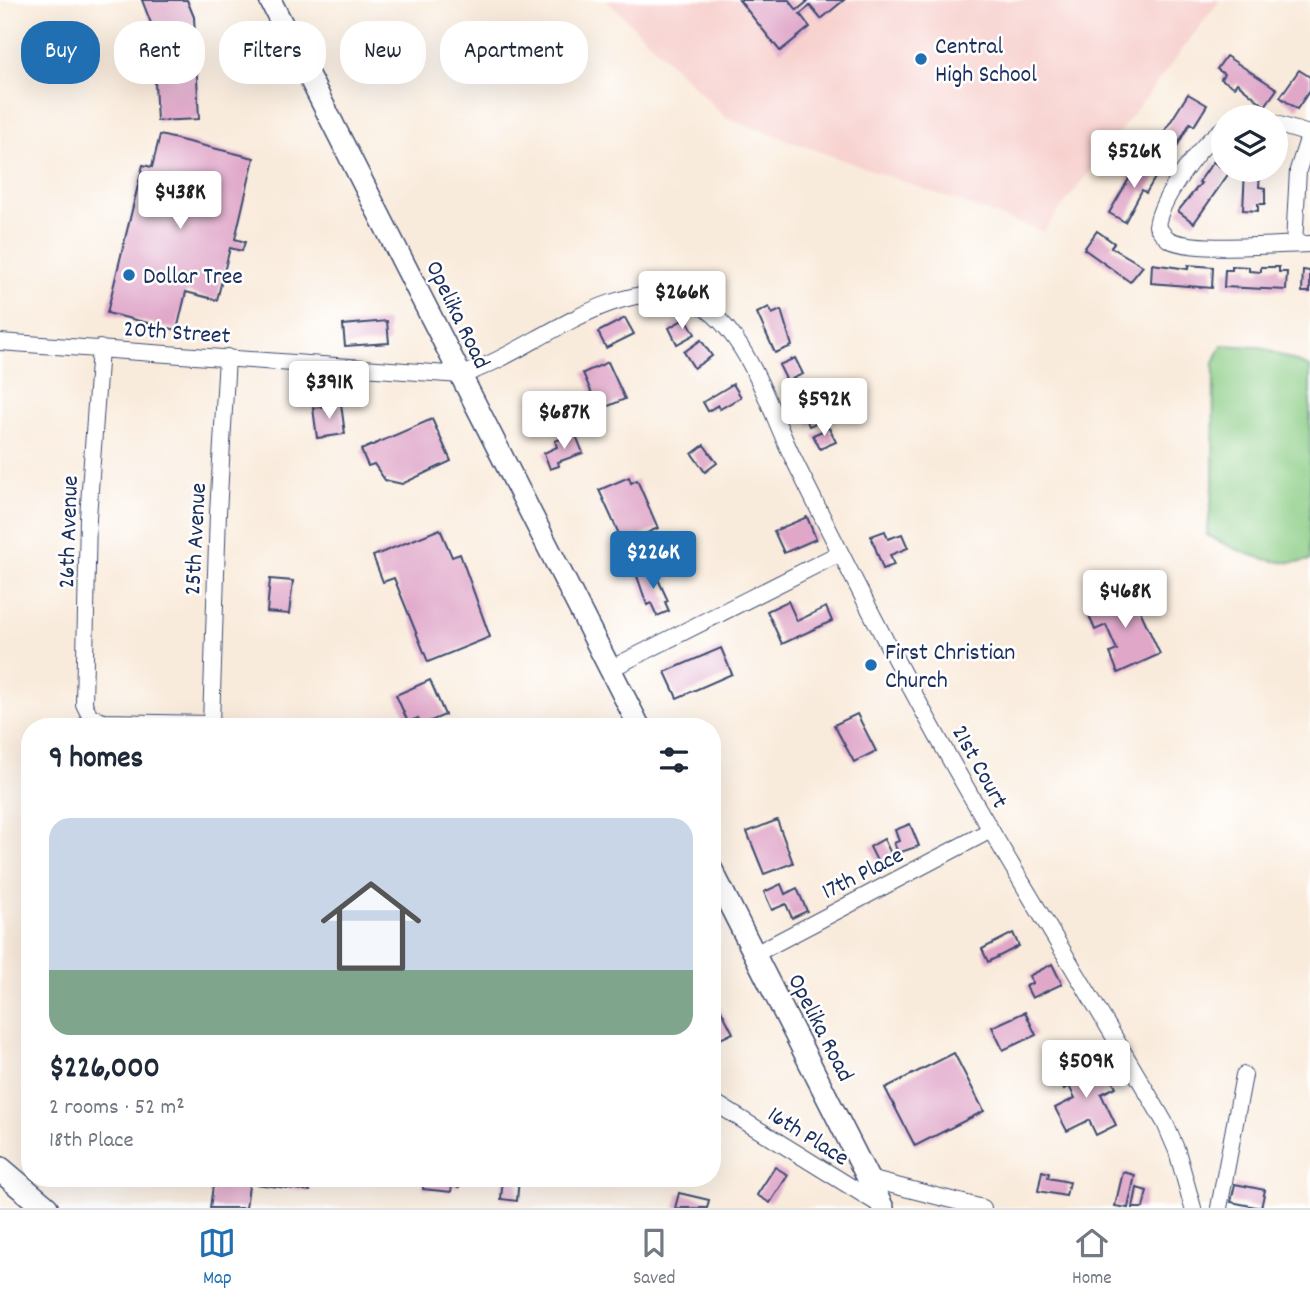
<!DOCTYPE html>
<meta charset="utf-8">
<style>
body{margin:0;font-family:Dekko,sans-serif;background:#f2f2f3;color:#1f2937;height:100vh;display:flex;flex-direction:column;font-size:26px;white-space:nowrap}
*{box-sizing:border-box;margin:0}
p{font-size:23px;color:#747a83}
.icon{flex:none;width:38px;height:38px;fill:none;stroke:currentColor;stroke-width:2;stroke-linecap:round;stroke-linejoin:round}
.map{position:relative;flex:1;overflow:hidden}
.details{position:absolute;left:21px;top:718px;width:700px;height:469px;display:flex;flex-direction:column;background:#fff;border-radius:28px;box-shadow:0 7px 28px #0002}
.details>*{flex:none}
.guide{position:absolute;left:21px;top:21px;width:700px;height:63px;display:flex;gap:14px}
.controls{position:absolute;left:1211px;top:105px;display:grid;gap:14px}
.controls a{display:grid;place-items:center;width:77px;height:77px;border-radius:50%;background:#fff;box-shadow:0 7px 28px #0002;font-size:35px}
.price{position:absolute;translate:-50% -60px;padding:0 16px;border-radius:7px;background:#fff;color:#222;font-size:23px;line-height:46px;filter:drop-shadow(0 2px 4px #0008)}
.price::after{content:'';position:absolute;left:50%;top:42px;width:21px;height:16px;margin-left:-10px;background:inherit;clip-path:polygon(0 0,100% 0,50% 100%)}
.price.active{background:#1f6fb2;color:#fff}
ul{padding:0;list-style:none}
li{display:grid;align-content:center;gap:14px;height:371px;padding:0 28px}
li+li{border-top:2px solid #e0e1e3}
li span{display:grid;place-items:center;height:217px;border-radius:21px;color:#555}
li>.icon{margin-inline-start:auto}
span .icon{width:126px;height:126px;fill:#fffc;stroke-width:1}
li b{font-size:30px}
h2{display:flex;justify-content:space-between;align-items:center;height:84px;padding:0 28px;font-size:30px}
.tag{padding:0 24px;border-radius:28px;background:#fff;box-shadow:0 7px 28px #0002;font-size:24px;line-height:63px}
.tag.active{background:#1f6fb2;color:#fff}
.menu{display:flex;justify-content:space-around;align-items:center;height:98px;border-top:2px solid #e0e1e3;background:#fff;font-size:19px;color:#747a83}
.menu a{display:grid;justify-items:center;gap:4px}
.menu .active{color:#1f6fb2}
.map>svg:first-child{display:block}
</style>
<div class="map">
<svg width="1310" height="1208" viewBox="0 0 1310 1208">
<rect width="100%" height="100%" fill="#fff"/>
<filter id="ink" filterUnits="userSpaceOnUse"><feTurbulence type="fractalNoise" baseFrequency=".0143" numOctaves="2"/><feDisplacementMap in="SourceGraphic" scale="14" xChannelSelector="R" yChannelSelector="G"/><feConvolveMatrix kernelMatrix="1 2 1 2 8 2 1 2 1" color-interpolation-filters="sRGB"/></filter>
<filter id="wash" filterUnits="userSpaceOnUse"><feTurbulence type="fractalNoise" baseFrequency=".00686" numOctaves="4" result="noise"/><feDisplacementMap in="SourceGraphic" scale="28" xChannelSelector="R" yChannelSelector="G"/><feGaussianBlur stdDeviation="1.57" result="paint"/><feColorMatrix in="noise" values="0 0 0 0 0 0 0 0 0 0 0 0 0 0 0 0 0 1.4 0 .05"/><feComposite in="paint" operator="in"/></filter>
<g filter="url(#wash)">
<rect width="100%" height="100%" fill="#f9ebdb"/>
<path fill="#f7d0cd" d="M607 0H1220L1043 232 726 118Z"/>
<path fill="#8acc84" stroke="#527e71" stroke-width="2" d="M1222 345 1260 347 1310 367V560C1274 569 1238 551 1207 535L1213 487 1214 362Z"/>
<g id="blocks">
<g fill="#e0a7c9">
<path d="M142 0H187L194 17 199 119 157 121 152 26Z"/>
<path d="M739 0H789L797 10 807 2 805 0H844L821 19 810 6 800 14 810 27 780 51Z"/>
<path d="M1226 56 1277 89 1265 106 1237 83 1234 87 1221 79 1224 74 1217 69Z"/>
<path d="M1299 70 1310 77V90L1297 109 1280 97Z"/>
<path d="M1188 94 1207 105 1194 126 1190 123 1172 155 1156 145Z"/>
<path d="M160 135 254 158 235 239 245 242 242 251 230 248 217 300 186 292 177 330 107 313 143 165 152 167Z"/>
<path d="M1140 160 1159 171 1146 193 1142 190 1125 222 1109 213Z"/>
<path d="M1213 162 1229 173 1194 223 1178 211 1201 183 1199 182Z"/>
<path d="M1245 170H1266V175L1260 174 1259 187 1265 188V204H1258V211L1243 210Z"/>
<path d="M1097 231 1114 243 1111 247 1143 266 1130 282 1084 249Z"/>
<path d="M1152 264 1188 269V265L1213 267 1212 288 1151 283Z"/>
<path d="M1232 266 1249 267V271L1261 272V267H1279V272H1287L1286 290 1224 287 1225 270H1232Z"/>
<path d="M1303 270 1310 271V292H1302Z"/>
<path d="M769 307 772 314 781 310 792 346 775 353 757 313Z"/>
<path d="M625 318 634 334 606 348 598 332Z"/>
<path d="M686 318 695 334 677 344 669 328Z"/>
<path d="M387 321 389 343 345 346 343 325Z"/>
<path d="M701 340 712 356 694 368 684 352Z"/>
<path d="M795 358 803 374 787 381 779 365Z"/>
<path d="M608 362 625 399 599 410 583 373Z"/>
<path d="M807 381 815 395 800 403 792 389Z"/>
<path d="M733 384 741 397 720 409 718 405 708 411 703 402Z"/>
<path d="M341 404 345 434 317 438 313 408Z"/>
<path d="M820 404 826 419 809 426 803 411Z"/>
<path d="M432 419 451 461 402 484 385 480 374 464 368 466 361 450Z"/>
<path d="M829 428 836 442 820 449 813 435Z"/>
<path d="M575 433 583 453 558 462 559 466 550 469 544 453 557 447 555 441Z"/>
<path d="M704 445 717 463 705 472 692 454Z"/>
<path d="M629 477 631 483 637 480 658 528 634 539 639 550 628 554 599 490Z"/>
<path d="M807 517 816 539 784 553 774 531Z"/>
<path d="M440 529 452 557 460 554 490 637 428 662 394 578 383 582 373 556Z"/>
<path d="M885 531 888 539 902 534 908 548 890 555 894 565 883 569 871 536Z"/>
<path d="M652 566 668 601 665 602 669 611 657 616 651 603 647 605 636 573Z"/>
<path d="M270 579 293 581 289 614 267 612Z"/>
<path d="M1130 589 1160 654 1118 673 1110 653 1117 650 1106 625 1095 630 1086 608Z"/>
<path d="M788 601 797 621 826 607 832 621 782 644 767 611Z"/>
<path d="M721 648 732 674 677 698 665 672Z"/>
<path d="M430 680 445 715 421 725 418 718 408 722 396 695Z"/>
<path d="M857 714 876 751 854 762 834 725Z"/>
<path d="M712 754 720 770 712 773Z"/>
<path d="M777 820 793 863 764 874 747 832Z"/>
<path d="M910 824 919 846 898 853 894 843 899 841 895 830Z"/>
<path d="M884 839 895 862 881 869 870 847Z"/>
<path d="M781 884 785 894 797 888 807 911 792 918 786 904 772 910 764 892Z"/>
<path d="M1013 933 1019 946 988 962 982 949Z"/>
<path d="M1052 964 1062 984 1032 998 1026 986 1033 983 1029 976Z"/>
<path d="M718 1004 733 1033 712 1043V1007Z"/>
<path d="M1025 1012 1036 1035 1003 1050 992 1027Z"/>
<path d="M954 1053 984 1111 915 1146 885 1088Z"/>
<path d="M1083 1064 1090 1078 1107 1070 1116 1087 1101 1094 1116 1125 1096 1135 1089 1120 1067 1131 1055 1108 1075 1098 1069 1086 1064 1089 1058 1077Z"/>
<path d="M775 1167 788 1175 770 1203 757 1195Z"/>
<path d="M1042 1171 1049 1173 1048 1178 1069 1182 1066 1196 1038 1191Z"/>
<path d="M1123 1172 1135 1175 1128 1208 1115 1206Z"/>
<path d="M214 1178H250L246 1208H210Z"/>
<path d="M255 1178H312L310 1191 254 1184Z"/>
<path d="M366 1178H388L387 1184 366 1181Z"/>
<path d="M424 1178H460L459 1187 452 1186 451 1192 423 1189Z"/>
<path d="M503 1178H519L517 1201 501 1199Z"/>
<path d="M1235 1184 1265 1190 1261 1208 1231 1202Z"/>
<path d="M1137 1188 1147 1191 1143 1208H1133Z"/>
<path d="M679 1193 709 1200 707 1208H675Z"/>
</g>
</g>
</g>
<g filter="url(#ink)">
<use href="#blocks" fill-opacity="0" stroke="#3c4b71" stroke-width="2"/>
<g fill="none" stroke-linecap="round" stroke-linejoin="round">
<defs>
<g id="minor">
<path d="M1276 124 1309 134"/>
<path d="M1223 129C1200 144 1160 200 1157 226 1160 230 1164 236 1168 239 1191 253 1280 244 1310 244"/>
<path d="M1294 244 1298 170 1310 133"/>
<path d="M0 342 461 375C528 355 613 275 685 298 744 317 768 408 793 458 856 585 920 711 992 832 1049 929 1108 1025 1165 1123L1177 1151 1193 1208"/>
<path d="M100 348 88 518 84 704 90 716 103 722 211 724 213 726"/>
<path d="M610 669 840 553"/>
<path d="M211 724 218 513 227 357"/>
<path d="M755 954 991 830"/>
<path d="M712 1101 882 1206"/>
<path d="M869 1179 983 1208"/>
<path d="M1219 1208 1244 1075"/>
</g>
<g id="major">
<path d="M270 0 639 726"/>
<path d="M712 870 883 1208"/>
</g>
<path id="highway" d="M0 1169 46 1208"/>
</defs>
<use href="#minor" stroke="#3c4b71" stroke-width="18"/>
<use href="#major" stroke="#3c4b71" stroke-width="24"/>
<use href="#highway" stroke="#3c4b71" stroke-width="27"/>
<use href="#minor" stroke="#fff" stroke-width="16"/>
<use href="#major" stroke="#fff" stroke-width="21"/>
<use href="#highway" stroke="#fff" stroke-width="24"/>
</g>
</g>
<g fill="#1f6fb2" stroke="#fff" stroke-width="2.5">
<circle cx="921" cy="59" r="7"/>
<circle cx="129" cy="275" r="7"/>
<circle cx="871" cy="665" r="7"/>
</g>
<g text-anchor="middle" stroke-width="5" stroke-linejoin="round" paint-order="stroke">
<g font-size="24" fill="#1b2f5e" stroke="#fff" text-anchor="start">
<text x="935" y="53">Central<tspan x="935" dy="28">High School</tspan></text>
<text x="143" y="283">Dollar Tree</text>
<text x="885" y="659">First Christian<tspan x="885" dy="28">Church</tspan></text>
</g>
<g font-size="24" fill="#1b2f5e" stroke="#fff">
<text transform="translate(459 314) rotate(64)" y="8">Opelika Road</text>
<text transform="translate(177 331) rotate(4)" y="8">20th Street</text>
<text transform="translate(67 532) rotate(-88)" y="8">26th Avenue</text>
<text transform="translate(194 539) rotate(-87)" y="8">25th Avenue</text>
<text transform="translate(981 766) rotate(61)" y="8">21st Court</text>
<text transform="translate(862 872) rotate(-27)" y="8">17th Place</text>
<text transform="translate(822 1027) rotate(63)" y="8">Opelika Road</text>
<text transform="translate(809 1135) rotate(32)" y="8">16th Place</text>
</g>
</g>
</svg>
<div class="controls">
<a><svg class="icon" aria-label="layers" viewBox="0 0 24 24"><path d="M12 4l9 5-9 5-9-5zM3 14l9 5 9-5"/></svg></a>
</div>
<b class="price" style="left:1134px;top:190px">$526K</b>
<b class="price" style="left:180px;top:231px">$438K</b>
<b class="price" style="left:682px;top:331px">$266K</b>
<b class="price" style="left:329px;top:421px">$391K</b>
<b class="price" style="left:824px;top:438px">$592K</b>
<b class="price" style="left:564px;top:451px">$687K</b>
<b class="price active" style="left:653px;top:591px">$226K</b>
<b class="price" style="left:1125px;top:630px">$468K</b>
<b class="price" style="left:1086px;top:1100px">$509K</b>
<div class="guide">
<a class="tag active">Buy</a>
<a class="tag">Rent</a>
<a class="tag">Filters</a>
<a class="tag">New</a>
<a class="tag">Apartment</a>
</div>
<section class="details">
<h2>9 homes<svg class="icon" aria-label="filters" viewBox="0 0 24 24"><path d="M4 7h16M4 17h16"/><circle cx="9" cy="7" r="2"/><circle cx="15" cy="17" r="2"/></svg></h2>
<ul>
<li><span style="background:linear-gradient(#c9d6e8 70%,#7fa58c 0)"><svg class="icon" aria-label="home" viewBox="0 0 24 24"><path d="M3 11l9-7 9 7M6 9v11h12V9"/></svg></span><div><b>$226,000</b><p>2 rooms · 52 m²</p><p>18th Place</p></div></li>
</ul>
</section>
</div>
<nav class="menu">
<a class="active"><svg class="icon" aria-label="map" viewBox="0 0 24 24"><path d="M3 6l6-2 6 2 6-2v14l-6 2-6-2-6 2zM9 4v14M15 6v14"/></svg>Map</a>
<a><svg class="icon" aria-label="saved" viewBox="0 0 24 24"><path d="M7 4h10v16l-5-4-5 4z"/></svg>Saved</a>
<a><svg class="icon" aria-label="home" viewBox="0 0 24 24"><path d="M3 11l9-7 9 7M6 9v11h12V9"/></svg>Home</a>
</nav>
